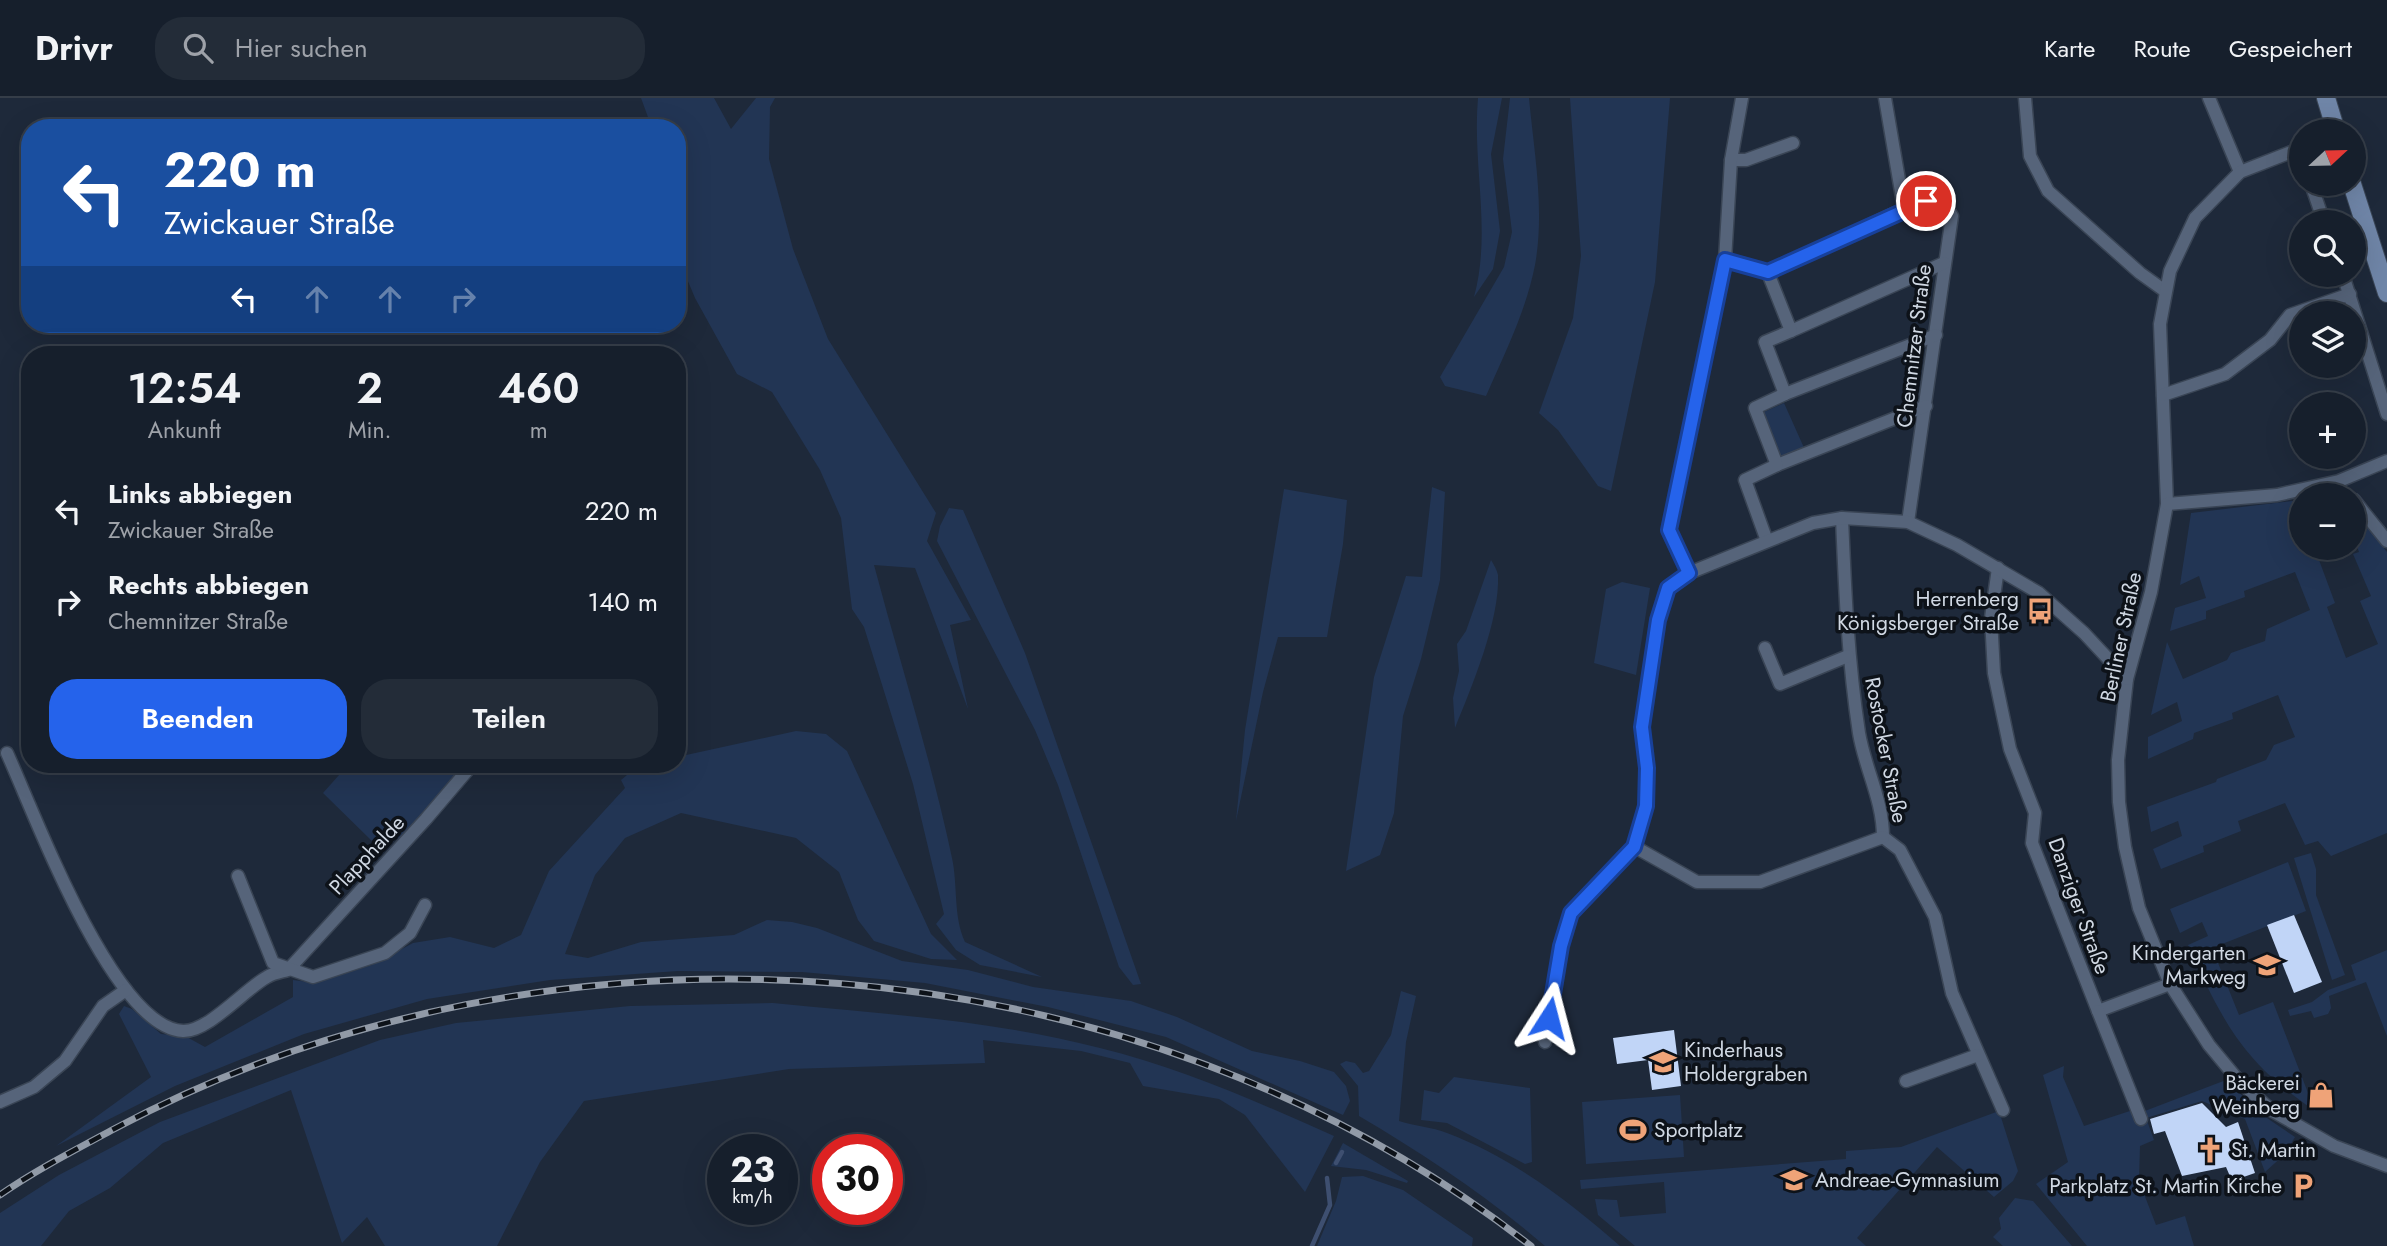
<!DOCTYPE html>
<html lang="de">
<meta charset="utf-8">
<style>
body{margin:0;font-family:Jost,sans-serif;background:#232c38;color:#f1f3f6;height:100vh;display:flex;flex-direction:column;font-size:26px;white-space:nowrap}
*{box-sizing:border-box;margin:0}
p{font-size:23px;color:#9ea2a9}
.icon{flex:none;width:38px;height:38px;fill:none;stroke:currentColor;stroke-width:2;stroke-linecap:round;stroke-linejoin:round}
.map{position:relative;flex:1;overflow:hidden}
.drawer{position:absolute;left:21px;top:248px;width:665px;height:427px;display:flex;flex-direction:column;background:#161f2c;border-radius:28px;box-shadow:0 7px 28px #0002,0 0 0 2px #353d48}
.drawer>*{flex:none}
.guide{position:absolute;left:21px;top:21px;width:665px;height:214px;border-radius:28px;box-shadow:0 7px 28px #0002,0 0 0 2px #353d48;background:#1a4fa0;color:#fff;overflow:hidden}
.needle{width:46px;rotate:68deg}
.controls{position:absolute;left:2289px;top:21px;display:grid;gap:14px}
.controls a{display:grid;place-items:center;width:77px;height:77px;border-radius:50%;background:#161f2c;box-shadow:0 7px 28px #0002,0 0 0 2px #353d48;font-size:35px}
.speed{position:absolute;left:707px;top:1036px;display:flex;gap:14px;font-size:35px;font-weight:700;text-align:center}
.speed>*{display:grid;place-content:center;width:91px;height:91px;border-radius:50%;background:#161f2c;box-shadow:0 7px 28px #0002,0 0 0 2px #353d48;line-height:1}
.speed small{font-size:18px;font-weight:400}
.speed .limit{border:10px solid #d22;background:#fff;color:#111}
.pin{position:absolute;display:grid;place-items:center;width:60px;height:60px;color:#fff;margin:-30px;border:4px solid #fff;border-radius:50%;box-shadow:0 2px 7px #0007}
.me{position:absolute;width:77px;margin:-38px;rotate:9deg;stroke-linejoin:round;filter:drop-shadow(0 0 5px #0008)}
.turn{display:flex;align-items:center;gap:24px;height:147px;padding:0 28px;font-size:32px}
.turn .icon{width:91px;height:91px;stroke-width:2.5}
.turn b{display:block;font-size:49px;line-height:60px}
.lanes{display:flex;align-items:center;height:66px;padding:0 28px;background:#0003;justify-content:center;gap:35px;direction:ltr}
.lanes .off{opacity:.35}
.eta{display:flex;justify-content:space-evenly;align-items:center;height:119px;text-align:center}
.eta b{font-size:42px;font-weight:600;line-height:49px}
.primary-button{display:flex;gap:14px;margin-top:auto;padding:14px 28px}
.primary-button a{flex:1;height:80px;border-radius:28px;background:#2563eb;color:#fff;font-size:28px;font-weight:600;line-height:80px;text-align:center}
.primary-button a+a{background:#232c38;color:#f1f3f6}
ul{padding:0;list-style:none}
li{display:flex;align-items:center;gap:21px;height:91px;padding:0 28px}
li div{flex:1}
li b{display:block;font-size:26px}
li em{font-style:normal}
header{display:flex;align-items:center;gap:42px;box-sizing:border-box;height:98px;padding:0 35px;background:#161f2c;border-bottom:2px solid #353d48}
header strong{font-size:33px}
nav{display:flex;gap:38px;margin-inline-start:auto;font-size:24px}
.search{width:490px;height:63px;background:#232c38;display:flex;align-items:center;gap:18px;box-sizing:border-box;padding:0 24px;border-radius:28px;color:#9ea2a9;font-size:26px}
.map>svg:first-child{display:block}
.green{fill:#223554}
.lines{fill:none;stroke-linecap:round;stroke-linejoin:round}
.stream{stroke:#3e4f70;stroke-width:4.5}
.building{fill:#c1d5f7}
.minor-casing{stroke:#3a4555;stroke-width:15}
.secondary-casing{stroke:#3a4555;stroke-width:20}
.minor{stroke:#56647a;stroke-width:12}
.secondary{stroke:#6f85a7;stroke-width:18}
.rail-casing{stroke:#919aa7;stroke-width:7}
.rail{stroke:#0d1219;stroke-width:4.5;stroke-dasharray:13;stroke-linecap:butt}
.route-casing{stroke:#184099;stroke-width:18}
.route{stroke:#2563eb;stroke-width:12}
.labels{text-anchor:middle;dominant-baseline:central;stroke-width:7;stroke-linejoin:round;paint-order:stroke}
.street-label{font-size:21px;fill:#d0d8e3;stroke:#0d1219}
.poi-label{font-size:21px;fill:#d0d8e3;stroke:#0d1219;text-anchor:end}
</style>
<header>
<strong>Drivr</strong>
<div class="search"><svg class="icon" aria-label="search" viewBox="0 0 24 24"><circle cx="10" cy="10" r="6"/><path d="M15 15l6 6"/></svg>Hier suchen</div>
<nav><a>Karte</a><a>Route</a><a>Gespeichert</a></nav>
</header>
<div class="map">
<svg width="2387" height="1148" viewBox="0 0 2387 1148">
<rect width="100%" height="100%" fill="#1e293a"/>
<g class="green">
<path d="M 641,0 L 714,0 L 731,31 L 756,0 L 775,0 L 770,9 L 769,61 L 793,151 L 828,241 L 936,415 L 927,443 L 971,522 L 950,527 L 968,611 L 915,470 L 874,467 C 900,565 931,661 952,760 C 958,788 953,818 965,844 L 1042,879 L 980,867 L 956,852 L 936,826 L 944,816 L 913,686 L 864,529 L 852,511 L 841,420 L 820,372 L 772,294 L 737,276 L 695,200 L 677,157 L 677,30 L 652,30 Z"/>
<path d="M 1478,0 L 1502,0 L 1491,56 L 1500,133 L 1493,171 L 1474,199 C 1492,133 1472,67 1478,0 Z"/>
<path d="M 1510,0 L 1529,0 C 1534,54 1545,112 1535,167 C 1526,213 1505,255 1486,298 L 1445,288 L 1440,279 L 1504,169 L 1512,134 L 1503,61 Z"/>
<polygon points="1570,0 1670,0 1655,184 1611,393 1598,388 1558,332 1539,315 1573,220 1581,158"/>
<polygon points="1784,305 1805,352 1784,360 1781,359 1764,318 1764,314"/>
<polygon points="1432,389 1445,394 1440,482 1421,561 1403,618 1394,715 1380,757 1346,773 1374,579 1406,478 1422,479"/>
<polygon points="1284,391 1347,402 1343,446 1327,539 1278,539 1263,594 1236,723 1245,632"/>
<polygon points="2301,402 2301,450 2322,450 2326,459 2319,462 2335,505 2327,509 2346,560 2378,546 2360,503 2371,498 2353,456 2359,454 2354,441 2354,411 2387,454 2387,735 2331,758 2318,743 2305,747 2285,705 2238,723 2241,733 2203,748 2204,754 2161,771 2153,751 2182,738 2178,723 2151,734 2147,709 2216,684 2217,681 2266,662 2274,647 2295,639 2278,597 2232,615 2233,621 2194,635 2193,641 2148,661 2148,639 2182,623 2177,604 2151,617 2167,544 2183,581 2227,562 2231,555 2265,543 2267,531 2310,512 2295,474 2244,493 2245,499 2206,513 2206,521 2170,533 2175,510 2206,500 2199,478 2180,487 2191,415"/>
<polygon points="949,410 963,412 1025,555 1141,886 1133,887 1119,869 1058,687 1035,632 937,443 940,428"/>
<path d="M 1491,462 C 1494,467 1497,472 1498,477 C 1500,522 1472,588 1455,630 L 1453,600 L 1459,573 L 1457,546 L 1466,533 Z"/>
<polygon points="1622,484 1650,490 1636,577 1594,565 1606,491"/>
<polygon points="796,633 826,636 847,653 931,836 957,862 931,861 874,843 858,822 839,774 796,740 681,715 625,740 595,777 565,856 588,860 641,844 734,837 767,822 792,824 817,830 902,863 968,872 1033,889 1131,903 1177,919 1252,953 1300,963 1334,974 1346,988 1350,1003 1343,1017 1166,939 1048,909 925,885 802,874 678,873 550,882 427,901 304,936 175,988 56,1048 151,979 119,916 124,908 132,911 161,936 185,938 205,949 293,899 293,882 316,885 372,867 413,845 450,839 494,850 521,837 549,773 625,690 621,682 638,668 677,667 677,659"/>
<polygon points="348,667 466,667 399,740 382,733 372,743 323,695"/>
<polygon points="2311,755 2316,771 2316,797 2345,877 2332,882 2294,760"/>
<path d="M 2288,764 L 2306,813 L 2212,850 L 2239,917 L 2273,904 L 2315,1013 C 2243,964 2223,925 2188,847 L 2208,838 L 2202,824 L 2180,835 L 2170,811 Z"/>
<polygon points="2387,852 2387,938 2366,884 2329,898 2331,910 2328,916 2314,920 2311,913 2290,918 2288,912 2312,904 2328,892 2356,882 2351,867"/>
<path d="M 1401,893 L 1416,898 L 1406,944 L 1399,1023 C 1415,1028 1432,1029 1447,1035 C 1511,1059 1569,1103 1620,1148 L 1545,1148 C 1487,1098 1425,1057 1359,1018 L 1358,988 L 1340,966 L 1346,963 L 1355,965 L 1363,975 L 1369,973 L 1391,937 Z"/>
<path d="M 773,905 C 882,916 993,922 1100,950 C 1181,970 1258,1004 1334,1038 L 1305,1094 L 1245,1017 L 1219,1001 L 1143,988 L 1130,965 L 1081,953 L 983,942 L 985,965 L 789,971 L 584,1003 L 540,1064 L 497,1148 L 385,1148 L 367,1119 L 342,1145 L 291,992 L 163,1045 L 110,1090 L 69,1113 L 41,1148 L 0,1148 L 0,1115 L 59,1077 L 160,1024 L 380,942 L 456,925 L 630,908 Z"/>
<polygon points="2064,968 2063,979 2084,1028 2133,1012 2137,1016 2226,982 2261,1016 2295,1039 2285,1056 2265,1074 2245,1021 2202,1003 2146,1020 2154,1042 2140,1048 2139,1083 2156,1127 2185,1118 2194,1148 2087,1148 2036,1086 2068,1064 2043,977"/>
<polygon points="1454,979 1530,990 1532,1064 1525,1066 1447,1025 1421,1022 1424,992 1439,995"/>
<polygon points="1680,997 1684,1059 1586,1066 1582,1004"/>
<polygon points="1999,1013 2018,1073 2013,1083 1994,1099 1937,1049 1857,1140 1866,1148 1635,1148 1598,1117 1595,1101 1617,1102 1620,1119 1666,1115 1664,1084 1581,1091 1580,1082 1846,1061 1846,1053 1901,1049"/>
<polygon points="1343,1045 1408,1083 1407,1085 1366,1072 1331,1068"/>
<polygon points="1363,1078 1403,1092 1473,1140 1472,1148 1317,1148 1336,1103 1342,1079"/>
<polygon points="2015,1100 2033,1103 2072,1148 2003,1148 1993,1139 2001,1131 1999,1120"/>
</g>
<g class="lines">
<g class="stream">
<polyline points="1336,1065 1342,1054"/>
<polyline points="1312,1148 1330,1107 1327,1080"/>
</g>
</g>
<g class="building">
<polygon points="2294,817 2322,884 2294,895 2267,827"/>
<polygon points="1674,932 1681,988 1652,992 1648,962 1617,966 1613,940"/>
<polygon points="2202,1005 2226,1029 2238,1024 2255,1075 2232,1083 2226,1069 2182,1078 2165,1033 2154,1036 2150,1021"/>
</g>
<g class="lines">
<g class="minor-casing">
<g id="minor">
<polyline points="1885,0 1904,111"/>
<polyline points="2025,0 2030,58 2048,93 2140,175 2165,193"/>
<polyline points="2209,0 2240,74"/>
<polyline points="2299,51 2240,74 2195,120 2170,173 2160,226 2167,406 2151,494 2127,581 2118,662 2119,704 2125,749 2139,810 2170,886 2209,947 2239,983 2271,1012 2334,1048 2387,1068"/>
<polyline points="1731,62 1746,62 1793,45"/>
<polyline points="2311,86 2324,124"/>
<polyline points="1725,162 1768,175 1904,111 1926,103 1945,106 1952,118 1908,424"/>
<polyline points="2343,177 2387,316"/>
<polyline points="1791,233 1944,165"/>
<polyline points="1785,296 1936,237"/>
<polyline points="2163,297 2225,276 2270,242 2290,217 2350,196"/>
<polyline points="1777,367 1926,308"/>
<polyline points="2354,402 2387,443"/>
<polyline points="2167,406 2277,397 2339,383 2387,363"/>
<path d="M 1842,420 C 1845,493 1848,563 1859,635 C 1865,671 1883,702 1883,739"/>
<polyline points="1767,443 1745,382 1777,367 1755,310 1785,296 1765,244 1791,233 1768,175"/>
<polyline points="1998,470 1991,520 1994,575 2010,651 2035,715 2032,745 2098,913 2170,886"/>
<polyline points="1689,475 1669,432 1725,162 1731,62 1742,0"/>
<polyline points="1765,550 1780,586 1848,558"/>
<path d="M 7,655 C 34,714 113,930 183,933 C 208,934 245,891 267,879 C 273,875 281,874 288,872 L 426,721 L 472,667"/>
<polyline points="1883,739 1900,752 1935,819 1952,895 2003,1012"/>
<polyline points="1635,749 1697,784 1760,784 1883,739"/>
<polyline points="238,778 273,865 313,879 385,855 410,835 425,807"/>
<polyline points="2098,913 2141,1021"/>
<polyline points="1545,944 1561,848 1571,815 1635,749 1646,708 1647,670 1642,629 1658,521 1668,490 1689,475 1813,425 1842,420 1908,424 1957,447 2039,495 2084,535 2127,581"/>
<polyline points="1906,983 1978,957"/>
<polyline points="0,1004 34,989 65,963 103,908 126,892"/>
</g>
</g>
<g class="secondary-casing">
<g id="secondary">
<polyline points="2326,0 2336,33"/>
<polyline points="2352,86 2387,195"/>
</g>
</g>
<use href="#minor" class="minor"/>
<use href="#secondary" class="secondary"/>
<g class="rail-casing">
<path id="rail" d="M 0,1097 C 36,1072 75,1052 114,1031 C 555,796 1135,839 1531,1148"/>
</g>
<use href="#rail" class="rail"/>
</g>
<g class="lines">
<g class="route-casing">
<polyline id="route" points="1549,920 1561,848 1571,815 1634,749 1646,708 1647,670 1642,629 1658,522 1668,490 1689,475 1669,432 1725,162 1768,174 1926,103"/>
</g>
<use href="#route" class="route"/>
</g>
<defs>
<g id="bus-bare" transform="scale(2.1)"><path d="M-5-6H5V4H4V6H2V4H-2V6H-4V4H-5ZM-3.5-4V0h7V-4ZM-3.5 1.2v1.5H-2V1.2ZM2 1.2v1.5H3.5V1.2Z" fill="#efa378" stroke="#0d1219" stroke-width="2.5" paint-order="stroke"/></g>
<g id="school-bare" transform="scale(2.1)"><path d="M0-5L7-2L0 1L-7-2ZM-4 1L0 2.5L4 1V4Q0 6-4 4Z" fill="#efa378" stroke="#0d1219" stroke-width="2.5" paint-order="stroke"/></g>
<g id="shop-bare" transform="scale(2.1)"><path d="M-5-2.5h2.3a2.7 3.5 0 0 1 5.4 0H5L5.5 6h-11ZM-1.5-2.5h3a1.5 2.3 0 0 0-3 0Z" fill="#efa378" stroke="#0d1219" stroke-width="2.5" paint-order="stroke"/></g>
<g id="stadium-bare" transform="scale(2.1)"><path d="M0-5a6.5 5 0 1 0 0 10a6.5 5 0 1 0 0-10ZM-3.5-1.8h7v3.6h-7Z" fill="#efa378" stroke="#0d1219" stroke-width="2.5" paint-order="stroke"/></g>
<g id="church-bare" transform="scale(2.1)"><path d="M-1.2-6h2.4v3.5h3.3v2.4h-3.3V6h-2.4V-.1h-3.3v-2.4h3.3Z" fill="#efa378" stroke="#0d1219" stroke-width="2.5" paint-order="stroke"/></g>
<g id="parking-bare" transform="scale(2.1)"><path d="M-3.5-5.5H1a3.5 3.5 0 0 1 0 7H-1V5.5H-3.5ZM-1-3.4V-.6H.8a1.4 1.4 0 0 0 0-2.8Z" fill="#efa378" stroke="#0d1219" stroke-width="2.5" paint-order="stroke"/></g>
</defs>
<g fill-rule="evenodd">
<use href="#bus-bare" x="2040" y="513"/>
<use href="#school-bare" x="2267" y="867"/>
<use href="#school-bare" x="1663" y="964"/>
<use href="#shop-bare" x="2321" y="997"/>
<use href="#stadium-bare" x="1633" y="1032"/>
<use href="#church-bare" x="2210" y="1052"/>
<use href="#school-bare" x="1794" y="1082"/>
<use href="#parking-bare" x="2303" y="1088"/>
</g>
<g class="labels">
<g class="street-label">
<text transform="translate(1914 248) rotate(-83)">Chemnitzer Straße</text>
<text transform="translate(2121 539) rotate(-78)">Berliner Straße</text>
<text transform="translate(1886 652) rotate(79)">Rostocker Straße</text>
<text transform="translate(367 757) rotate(-47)">Plapphalde</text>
<text transform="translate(2079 808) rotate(70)">Danziger Straße</text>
</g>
<g class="poi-label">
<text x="2019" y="501">Herrenberg<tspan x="2019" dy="24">Königsberger Straße</tspan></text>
<text x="2246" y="855">Kindergarten<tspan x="2246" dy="24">Markweg</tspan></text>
<text x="1684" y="952" text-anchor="start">Kinderhaus<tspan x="1684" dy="24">Holdergraben</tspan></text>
<text x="2300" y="985">Bäckerei<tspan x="2300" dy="24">Weinberg</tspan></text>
<text x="1654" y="1032" text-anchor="start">Sportplatz</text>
<text x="2231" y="1052" text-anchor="start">St. Martin</text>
<text x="1815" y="1082" text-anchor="start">Andreae-Gymnasium</text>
<text x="2282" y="1088">Parkplatz St. Martin Kirche</text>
</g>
</g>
</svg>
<div class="controls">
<a><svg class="needle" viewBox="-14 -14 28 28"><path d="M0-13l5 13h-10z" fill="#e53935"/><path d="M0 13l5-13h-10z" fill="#9ea2a9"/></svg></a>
<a><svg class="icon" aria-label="search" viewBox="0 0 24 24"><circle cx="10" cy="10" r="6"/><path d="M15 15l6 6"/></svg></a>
<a><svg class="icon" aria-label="layers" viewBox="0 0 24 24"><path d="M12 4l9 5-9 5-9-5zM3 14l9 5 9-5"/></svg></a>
<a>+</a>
<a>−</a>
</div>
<div class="speed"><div>23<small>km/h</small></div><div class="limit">30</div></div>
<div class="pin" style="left:1926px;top:103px;background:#d93025"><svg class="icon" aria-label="arrive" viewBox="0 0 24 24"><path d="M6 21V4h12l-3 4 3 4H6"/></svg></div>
<svg class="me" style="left:1549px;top:920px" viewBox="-20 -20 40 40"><path d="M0-17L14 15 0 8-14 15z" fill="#2563eb" stroke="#fff" stroke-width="4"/></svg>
<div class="guide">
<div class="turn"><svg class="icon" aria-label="left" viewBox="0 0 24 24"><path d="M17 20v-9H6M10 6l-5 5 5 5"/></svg><div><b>220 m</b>Zwickauer Straße</div></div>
<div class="lanes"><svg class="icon" aria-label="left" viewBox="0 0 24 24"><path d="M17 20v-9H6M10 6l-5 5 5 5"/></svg><svg class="icon off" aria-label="ahead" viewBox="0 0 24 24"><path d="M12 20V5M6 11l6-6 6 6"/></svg><svg class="icon off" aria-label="ahead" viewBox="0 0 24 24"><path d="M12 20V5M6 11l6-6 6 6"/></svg><svg class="icon off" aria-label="right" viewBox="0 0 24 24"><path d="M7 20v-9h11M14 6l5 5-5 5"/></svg></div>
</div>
<section class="drawer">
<div class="eta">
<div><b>12:54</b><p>Ankunft</p></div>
<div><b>2</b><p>Min.</p></div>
<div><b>460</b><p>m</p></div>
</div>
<ul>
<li><svg class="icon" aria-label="left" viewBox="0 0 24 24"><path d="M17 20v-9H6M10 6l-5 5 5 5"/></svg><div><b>Links abbiegen</b><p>Zwickauer Straße</p></div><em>220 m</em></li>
<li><svg class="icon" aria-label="right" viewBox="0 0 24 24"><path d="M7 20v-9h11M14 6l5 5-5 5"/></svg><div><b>Rechts abbiegen</b><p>Chemnitzer Straße</p></div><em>140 m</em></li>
</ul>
<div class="primary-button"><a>Beenden</a><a>Teilen</a></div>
</section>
</div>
